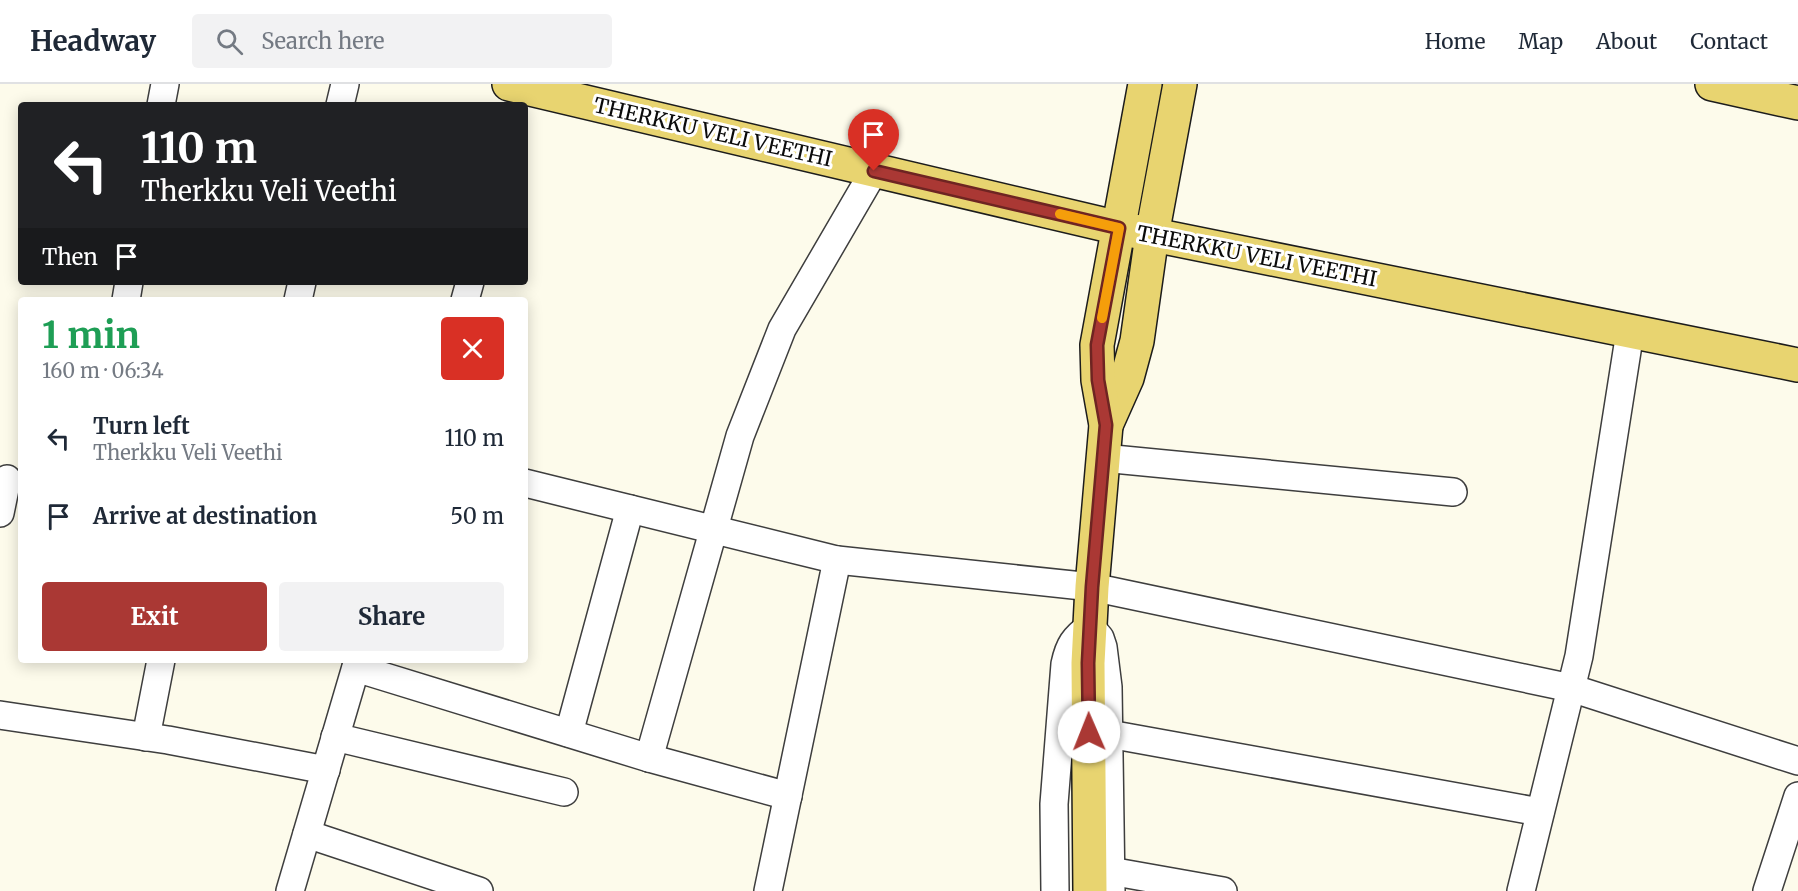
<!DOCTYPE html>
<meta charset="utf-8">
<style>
body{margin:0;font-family:Merriweather,serif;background:#f2f2f3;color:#1f2937;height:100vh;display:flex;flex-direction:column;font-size:22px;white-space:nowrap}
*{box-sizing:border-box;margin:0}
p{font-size:20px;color:#747a83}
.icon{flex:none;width:33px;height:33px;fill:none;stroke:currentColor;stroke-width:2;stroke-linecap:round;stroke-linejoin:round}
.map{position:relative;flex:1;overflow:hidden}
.details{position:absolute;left:18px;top:213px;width:510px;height:366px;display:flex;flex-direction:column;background:#fff;border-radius:6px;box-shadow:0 3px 15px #0003}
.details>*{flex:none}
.hud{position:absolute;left:18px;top:18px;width:510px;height:183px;border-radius:6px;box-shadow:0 3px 15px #0003;background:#202124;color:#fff;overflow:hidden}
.pin{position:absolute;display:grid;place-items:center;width:51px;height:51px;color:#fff;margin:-62px -26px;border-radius:50% 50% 50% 0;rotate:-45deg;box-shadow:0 0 6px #0007}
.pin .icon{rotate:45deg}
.me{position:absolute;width:66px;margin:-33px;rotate:359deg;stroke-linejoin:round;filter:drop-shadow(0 0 4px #0008)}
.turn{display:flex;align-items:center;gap:21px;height:126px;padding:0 24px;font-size:27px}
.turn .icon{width:78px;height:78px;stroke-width:2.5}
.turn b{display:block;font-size:42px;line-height:51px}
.then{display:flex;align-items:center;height:57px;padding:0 24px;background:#0003;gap:12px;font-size:22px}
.round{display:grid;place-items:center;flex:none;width:63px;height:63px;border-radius:6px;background:#f2f2f3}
.head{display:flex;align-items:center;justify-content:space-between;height:102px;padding:0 24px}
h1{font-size:36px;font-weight:700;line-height:45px;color:#1e9e55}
.action{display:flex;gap:12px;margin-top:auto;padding:12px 24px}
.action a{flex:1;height:69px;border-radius:6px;background:#aa3834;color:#fff;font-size:24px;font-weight:700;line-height:69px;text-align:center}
.action a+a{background:#f2f2f3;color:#1f2937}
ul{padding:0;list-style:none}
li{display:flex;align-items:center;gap:18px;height:78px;padding:0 24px}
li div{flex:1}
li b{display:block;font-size:22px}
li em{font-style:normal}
header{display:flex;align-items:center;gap:36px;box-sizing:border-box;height:84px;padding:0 30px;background:#fff;border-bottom:2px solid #e0e1e3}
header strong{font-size:28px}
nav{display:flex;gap:33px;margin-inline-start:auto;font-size:21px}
.search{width:420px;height:54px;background:#f2f2f3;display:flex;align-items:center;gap:15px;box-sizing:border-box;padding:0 21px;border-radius:6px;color:#747a83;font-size:22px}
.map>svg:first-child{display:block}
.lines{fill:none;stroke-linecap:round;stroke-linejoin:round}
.street-casing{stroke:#3e3e3e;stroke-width:30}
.primary-casing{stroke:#1c1c1c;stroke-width:36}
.street{stroke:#fff;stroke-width:27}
.primary{stroke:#e8d470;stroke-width:33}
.route-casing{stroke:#6e2422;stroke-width:15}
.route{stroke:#aa3834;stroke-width:10}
.slow{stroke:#f59e0b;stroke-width:10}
.labels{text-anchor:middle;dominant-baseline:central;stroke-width:6;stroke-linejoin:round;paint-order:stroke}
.street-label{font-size:21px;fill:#0b0b0b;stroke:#fff}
</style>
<header>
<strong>Headway</strong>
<div class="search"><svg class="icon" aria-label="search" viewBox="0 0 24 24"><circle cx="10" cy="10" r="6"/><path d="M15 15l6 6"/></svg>Search here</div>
<nav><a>Home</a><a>Map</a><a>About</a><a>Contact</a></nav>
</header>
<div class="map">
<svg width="1798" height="807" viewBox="0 0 1798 807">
<rect width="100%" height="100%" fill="#fdfbeb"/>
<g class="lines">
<g class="street-casing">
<g id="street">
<polyline points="161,21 165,0"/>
<polyline points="340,21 345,0"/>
<polyline points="126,216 129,198"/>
<polyline points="298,216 302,198"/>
<polyline points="465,216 470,198"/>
<polyline points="1103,374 1453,408"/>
<polyline points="525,399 837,476 768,807"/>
<polyline points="0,429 7,395"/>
<polyline points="837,476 1092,503 1571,604 1798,677"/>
<polyline points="356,584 649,674 788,712"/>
<polyline points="0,631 168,656 326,686"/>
<polyline points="569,649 630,425"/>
<polyline points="1109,650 1540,728"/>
<polyline points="146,653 161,576"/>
<polyline points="335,653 564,708"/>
<polyline points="649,674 740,352 782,245 874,87"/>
<polyline points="307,750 479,807"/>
<polyline points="1110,787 1223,807"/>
<polyline points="290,807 358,576"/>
<path d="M 1055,807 L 1054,720 L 1065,580 C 1069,561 1074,554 1090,542 L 1100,554 L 1103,563 L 1108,603 L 1111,807"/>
<polyline points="1521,807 1579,572 1630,248"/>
<polyline points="1767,807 1798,712"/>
</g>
</g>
<g class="primary-casing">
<g id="primary">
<polyline points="509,0 1119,144 1798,281"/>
<polyline points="1712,0 1798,19"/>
<polyline points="1106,341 1127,294 1137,257 1152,151 1180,0"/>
<polyline points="1090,807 1088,579 1092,503 1106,341 1098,296 1097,261 1145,0"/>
</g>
</g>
<use href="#street" class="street"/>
<use href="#primary" class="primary"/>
</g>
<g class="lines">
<g class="route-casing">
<polyline id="route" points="874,87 1119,144 1097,261 1098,296 1106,341 1092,503 1088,579 1089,648"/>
</g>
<use href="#route" class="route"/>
<polyline class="slow" points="1060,130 1119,144 1102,234"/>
</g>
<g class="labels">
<g class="street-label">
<text transform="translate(713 48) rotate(13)">THERKKU VELI VEETHI</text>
<text transform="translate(1257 172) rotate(11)">THERKKU VELI VEETHI</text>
</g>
</g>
</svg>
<div class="pin" style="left:874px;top:87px;background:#d93025"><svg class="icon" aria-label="arrive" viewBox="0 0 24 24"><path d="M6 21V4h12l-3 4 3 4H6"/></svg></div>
<svg class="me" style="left:1089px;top:648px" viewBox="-20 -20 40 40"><circle r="19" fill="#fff"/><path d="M0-13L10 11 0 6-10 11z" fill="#aa3834"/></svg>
<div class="hud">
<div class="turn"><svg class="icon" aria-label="left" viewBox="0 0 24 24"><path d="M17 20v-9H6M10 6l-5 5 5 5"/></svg><div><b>110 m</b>Therkku Veli Veethi</div></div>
<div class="then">Then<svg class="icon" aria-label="arrive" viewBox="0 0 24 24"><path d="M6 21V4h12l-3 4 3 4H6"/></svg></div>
</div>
<section class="details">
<div class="head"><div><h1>1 min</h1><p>160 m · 06:34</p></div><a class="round" style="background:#d93025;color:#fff"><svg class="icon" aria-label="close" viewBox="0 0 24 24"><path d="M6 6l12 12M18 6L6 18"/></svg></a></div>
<ul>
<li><svg class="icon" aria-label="left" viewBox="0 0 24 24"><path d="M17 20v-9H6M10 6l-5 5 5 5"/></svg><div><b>Turn left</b><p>Therkku Veli Veethi</p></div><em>110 m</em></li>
<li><svg class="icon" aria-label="arrive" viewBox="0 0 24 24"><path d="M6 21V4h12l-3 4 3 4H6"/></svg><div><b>Arrive at destination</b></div><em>50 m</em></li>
</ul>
<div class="action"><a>Exit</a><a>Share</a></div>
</section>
</div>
